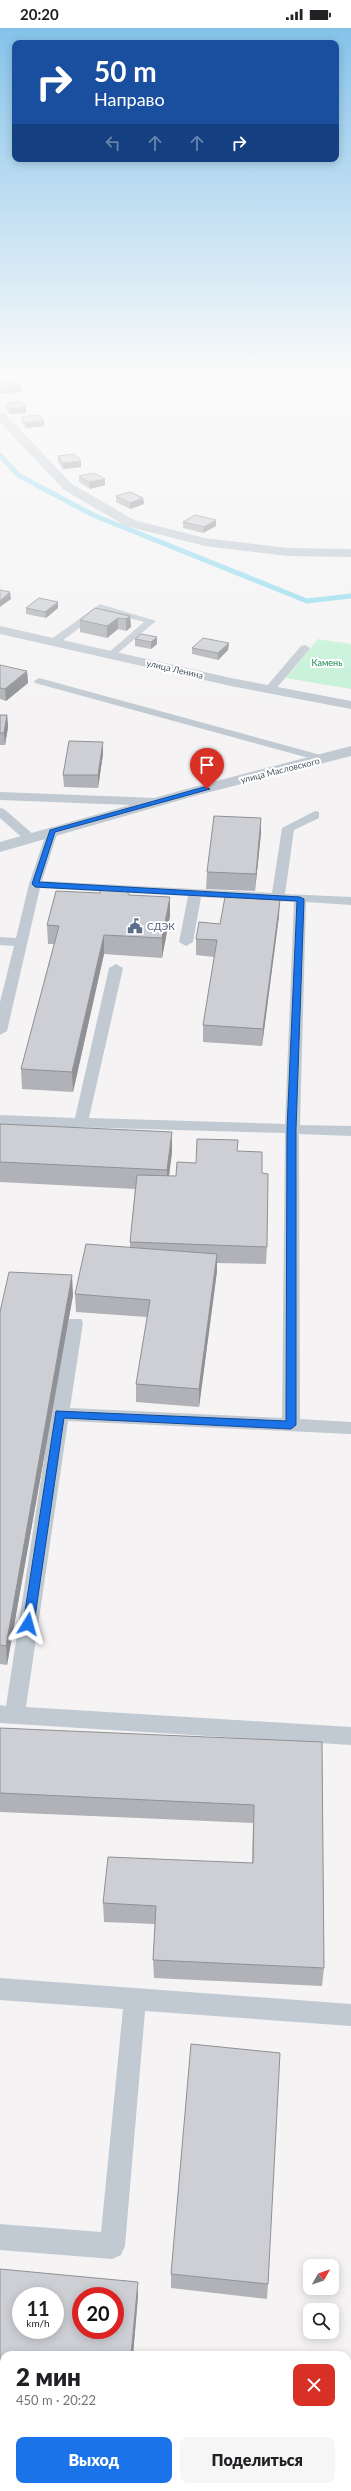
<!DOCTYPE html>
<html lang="ru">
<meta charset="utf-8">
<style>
body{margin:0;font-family:Lato,sans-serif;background:#f6f6f6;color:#202124;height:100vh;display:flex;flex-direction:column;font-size:15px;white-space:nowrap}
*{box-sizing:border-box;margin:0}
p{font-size:13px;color:#757577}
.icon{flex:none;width:22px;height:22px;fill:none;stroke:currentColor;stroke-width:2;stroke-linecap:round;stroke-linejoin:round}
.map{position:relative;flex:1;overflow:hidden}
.side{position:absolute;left:0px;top:2323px;width:351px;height:140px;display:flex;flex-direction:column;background:#fff;border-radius:12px 12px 0 0;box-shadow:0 2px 10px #0003}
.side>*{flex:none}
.hud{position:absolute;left:12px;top:12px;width:327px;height:122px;border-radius:8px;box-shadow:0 2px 10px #0003;background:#1a4fa0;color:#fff;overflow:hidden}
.needle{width:26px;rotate:50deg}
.buttons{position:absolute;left:303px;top:2231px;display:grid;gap:8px}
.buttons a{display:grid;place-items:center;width:36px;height:36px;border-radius:8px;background:#fff;box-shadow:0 2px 10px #0003;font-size:20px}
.speed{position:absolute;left:12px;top:2259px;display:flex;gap:8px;font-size:20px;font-weight:700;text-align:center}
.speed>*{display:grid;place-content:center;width:52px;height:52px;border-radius:50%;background:#fff;box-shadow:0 2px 10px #0003;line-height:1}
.speed small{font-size:10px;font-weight:400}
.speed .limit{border:6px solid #d22;background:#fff;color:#111}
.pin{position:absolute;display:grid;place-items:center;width:34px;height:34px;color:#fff;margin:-41px -17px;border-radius:50% 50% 50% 0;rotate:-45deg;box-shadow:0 0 4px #0007}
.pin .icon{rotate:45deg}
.me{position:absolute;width:44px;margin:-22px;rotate:8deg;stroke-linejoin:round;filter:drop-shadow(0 0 3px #0008)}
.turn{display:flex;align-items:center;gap:14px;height:84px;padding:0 16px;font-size:18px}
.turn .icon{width:52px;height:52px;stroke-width:2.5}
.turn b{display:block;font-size:28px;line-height:34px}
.lanes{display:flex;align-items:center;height:38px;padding:0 16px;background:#0003;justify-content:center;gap:20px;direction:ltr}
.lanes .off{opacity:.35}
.round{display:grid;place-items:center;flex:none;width:42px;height:42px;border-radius:8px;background:#f6f6f6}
.head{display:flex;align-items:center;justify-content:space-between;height:68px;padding:0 16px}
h1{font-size:24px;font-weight:800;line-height:30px}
.button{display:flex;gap:8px;margin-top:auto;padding:8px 16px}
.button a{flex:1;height:46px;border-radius:8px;background:#1a73e8;color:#fff;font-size:16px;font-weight:800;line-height:46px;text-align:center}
.button a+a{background:#f6f6f6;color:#202124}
.status{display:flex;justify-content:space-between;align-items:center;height:28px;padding:0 20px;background:#fff;direction:ltr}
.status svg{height:11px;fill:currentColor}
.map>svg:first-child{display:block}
.green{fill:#c3f1d5}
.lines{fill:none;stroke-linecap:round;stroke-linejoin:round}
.stream{stroke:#90daee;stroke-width:5}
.service{fill:#c1cad2;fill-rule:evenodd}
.minor{fill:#c1cad2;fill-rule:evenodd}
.tertiary{fill:#c1cad2;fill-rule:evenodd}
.wall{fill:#b0b2b7}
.shaded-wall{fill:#909195}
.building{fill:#cdcfd5;stroke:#909195;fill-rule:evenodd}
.route{fill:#1a73e8;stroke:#114b97}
.labels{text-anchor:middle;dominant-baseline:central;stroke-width:4;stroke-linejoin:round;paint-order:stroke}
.far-park-label{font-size:9px;fill:#17864f;stroke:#fff}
.far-street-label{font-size:9px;fill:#4a5661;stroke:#fff}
.service-label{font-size:10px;fill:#4e5e75;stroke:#fff;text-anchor:start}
</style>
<div class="status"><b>20:20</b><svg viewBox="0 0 49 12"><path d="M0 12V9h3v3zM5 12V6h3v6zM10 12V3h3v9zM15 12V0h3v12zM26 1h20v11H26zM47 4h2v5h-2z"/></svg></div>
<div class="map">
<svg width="351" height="2463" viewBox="0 0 351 2463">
<rect width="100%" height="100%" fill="#f5f3f3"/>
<polygon class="green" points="318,611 351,616 351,661 286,650"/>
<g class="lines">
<polyline class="stream" points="0,427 18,447 93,487 307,573 351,568"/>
<g class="service">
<polygon points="100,576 156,593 112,630 108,629 108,625 144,594 102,583 58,616 50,616 50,612"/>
<polygon points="305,617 310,620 309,622 274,663 266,663 266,659 301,618"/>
<polygon points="39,650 328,729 330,731 324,734 320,733 35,655 34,653"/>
<polygon points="0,764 156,770 162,774 156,778 0,772"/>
<polygon points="0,780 4,781 34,807 36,810 34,813 26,813 0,790"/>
<polygon points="315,783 319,784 319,790 294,802 285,866 351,869 351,877 306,874 300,1097 351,1098 351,1108 299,1106 300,1391 351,1394 351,1406 68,1393 26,1679 351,1699 351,1717 0,1695 0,1677 6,1678 51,1386 69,1291 81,1291 83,1295 70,1380 282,1390 285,1105 0,1097 0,1087 75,1090 109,940 116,936 123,940 89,1090 285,1096 294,874 201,869 193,914 186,918 179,914 188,868 40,860 7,1003 0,1007 0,974 14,918 0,917 0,909 16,910 29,856 48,800 56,800 58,803 42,853 272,865 282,800"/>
<polygon points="0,1950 351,1976 351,1998 145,1983 125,2218 121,2227 112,2231 0,2222 0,2196 101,2204 123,1981 0,1972"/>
</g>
<g class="minor">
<polygon points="0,384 4,385 72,456 134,492 205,510 288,520 351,521 351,529 288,528 205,518 126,498 64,462 0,394"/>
<polygon points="0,598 231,650 351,673 351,681 231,658 0,606"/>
<polygon points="351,718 351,728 198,767 0,824 0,814 186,761"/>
</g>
<g class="tertiary">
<polygon points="351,2409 351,2448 347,2450 347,2411"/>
<polygon points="280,2459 322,2459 320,2463 278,2463"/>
</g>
</g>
<g class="wall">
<polygon points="6,375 26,385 10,386 6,381"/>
<polygon points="21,389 44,398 26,400 22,395"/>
<polygon points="58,428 81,439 63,441 58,434"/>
<polygon points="79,448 105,457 90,461 79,454"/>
<polygon points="116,468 143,470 144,476 130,481 116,474"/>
<polygon points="183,494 216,498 203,505 183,500"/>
<polygon points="26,580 58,580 46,590 26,586"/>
<polygon points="130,588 131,599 126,603 118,601 107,610 80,604 80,592"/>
<polygon points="135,611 157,616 151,621 135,618"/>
<polygon points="229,615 228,622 218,632 192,626 192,620"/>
<polygon points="0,637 27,643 28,655 6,673 0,671"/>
<polygon points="0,687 7,687 8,699 5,717 0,717"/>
<polygon points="103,714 103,726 98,760 64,759 63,747"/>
<polygon points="261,805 255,863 206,861 207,844"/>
<polygon points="170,888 162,930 104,926 73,1064 22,1061 21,1041 54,916 48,916 47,897"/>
<polygon points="279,888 262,1018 203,1014 203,997 214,929 196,927 196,911 220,896"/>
<polygon points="0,1096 172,1124 169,1148 176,1148 196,1135 237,1123 262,1145 267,1219 266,1236 217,1235 217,1243 199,1379 136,1374 136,1356 147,1289 76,1284 75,1266 130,1219 130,1214 135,1161 0,1154"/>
<polygon points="73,1267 7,1637 0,1636 0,1284"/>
<polygon points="0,1700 322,1714 324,1940 322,1958 154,1950 153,1932 155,1896 104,1894 103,1875 252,1835 253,1795 0,1784"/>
<polygon points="0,2241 138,2268 133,2327 4,2327 4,2361 0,2361"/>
<polygon points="171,2246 268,2256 267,2271 171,2260"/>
</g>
<g class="shaded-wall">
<polygon points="21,358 21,364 0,366 0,360"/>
<polygon points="26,379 26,385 10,386 10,381"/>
<polygon points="44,393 44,398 26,400 26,395"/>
<polygon points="81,433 81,439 63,441 63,435"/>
<polygon points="105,451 105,457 90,461 89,454"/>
<polygon points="143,470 144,476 130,481 130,475"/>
<polygon points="216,492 216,498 203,505 204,499"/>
<polygon points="10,564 11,571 0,579 0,573"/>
<polygon points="58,574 58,580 46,590 45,584"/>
<polygon points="130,588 131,599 126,603 126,591"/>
<polygon points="118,590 118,601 107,610 107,598"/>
<polygon points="157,609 157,616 151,621 151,614"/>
<polygon points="229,615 228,622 218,632 218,625"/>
<polygon points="27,643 28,655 6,673 5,661"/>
<polygon points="7,687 8,699 5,717 4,705"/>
<polygon points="103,714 103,726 98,760 98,747"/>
<polygon points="261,790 261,805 255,863 256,846"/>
<polygon points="170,869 170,888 162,930 162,910"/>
<polygon points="280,872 279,888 262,1018 263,1001"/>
<polygon points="104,907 104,926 73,1064 72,1044"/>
<polygon points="172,1104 172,1124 167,1163 167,1142"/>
<polygon points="217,1226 217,1243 199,1379 199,1361"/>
<polygon points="72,1247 73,1267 7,1637 6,1618"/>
<polygon points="138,2254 138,2268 133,2327 131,2327"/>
</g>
<g class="building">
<polygon points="15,352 21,358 0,360 0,354"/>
<polygon points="21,374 26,379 10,381 6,375"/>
<polygon points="39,387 44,393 26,395 21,389"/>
<polygon points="75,426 81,433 63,435 58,428"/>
<polygon points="94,445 105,451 89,454 79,448"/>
<polygon points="130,464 143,470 130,475 116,468"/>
<polygon points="195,487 216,492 204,499 183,494"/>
<polygon points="0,562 10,564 0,573"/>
<polygon points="39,570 58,574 45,584 26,580"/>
<polygon points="95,580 130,588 126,591 118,590 107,598 80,592"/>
<polygon points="141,606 157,609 151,614 135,611"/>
<polygon points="203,610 229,615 218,625 192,620"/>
<polygon points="0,637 27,643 5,661 0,660"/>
<polygon points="0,687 7,687 4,705 0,705"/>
<polygon points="69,713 103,714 98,747 63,747"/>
<polygon points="214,788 261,790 256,846 207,844"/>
<polygon points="101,859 126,861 129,867 170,869 162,910 104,907 72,1044 21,1041 59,898 47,897 56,863 100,865"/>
<polygon points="225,869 280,872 263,1001 203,997 217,912 196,911 199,894 220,896"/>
<polygon points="0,1096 172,1104 167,1142 0,1134"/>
<polygon points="197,1111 238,1112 237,1123 262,1124 262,1145 268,1146 267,1219 130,1214 137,1147 176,1148 177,1134 196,1135"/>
<polygon points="86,1216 217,1226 199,1361 136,1356 150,1272 75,1266"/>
<polygon points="9,1244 72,1247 6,1618 0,1617 0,1284"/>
<polygon points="0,1700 322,1714 324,1940 153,1932 156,1878 103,1875 108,1829 253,1835 254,1777 0,1765"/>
<polygon points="191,2016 280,2025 268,2256 171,2246"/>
<path d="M 0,2241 L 138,2254 L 131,2327 L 4,2327 L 4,2348 L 0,2347 ZM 21,2268 L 55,2268 L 55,2302 L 21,2302 ZM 81,2268 L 115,2268 L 115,2302 L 81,2302 Z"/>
</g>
<linearGradient id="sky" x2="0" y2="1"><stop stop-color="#85c3ea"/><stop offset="0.5" stop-color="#fafafa"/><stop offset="1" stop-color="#fafafa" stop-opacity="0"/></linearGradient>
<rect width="351" height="687" fill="url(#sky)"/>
<polygon class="route" points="204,759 210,761 55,804 39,854 300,869 304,871 296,1101 296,1397 291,1401 64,1390 34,1596 28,1601 23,1596 56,1383 286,1393 287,1101 297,873 35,859 32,856 50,802"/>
<defs>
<g id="civic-bare" transform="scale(1.2)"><path d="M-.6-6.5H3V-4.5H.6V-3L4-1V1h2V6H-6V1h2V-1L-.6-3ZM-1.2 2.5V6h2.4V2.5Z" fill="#5c6f8a" stroke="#fff" stroke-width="2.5" paint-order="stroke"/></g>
</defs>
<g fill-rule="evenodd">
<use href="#civic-bare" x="135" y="898"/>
</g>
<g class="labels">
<g class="far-park-label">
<text x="327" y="634">Камень</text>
</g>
<g class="far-street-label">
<text transform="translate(175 641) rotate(13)">улица Ленина</text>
<text transform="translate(280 742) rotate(-14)">улица Масловского</text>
</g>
<g class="service-label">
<text x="147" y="898">СДЭК</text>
</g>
</g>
</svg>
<div class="buttons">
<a><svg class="needle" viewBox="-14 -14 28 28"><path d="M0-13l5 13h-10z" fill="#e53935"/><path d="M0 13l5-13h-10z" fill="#757577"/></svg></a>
<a><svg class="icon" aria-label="search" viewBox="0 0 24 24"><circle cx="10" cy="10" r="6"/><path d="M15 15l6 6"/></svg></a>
</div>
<div class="speed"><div>11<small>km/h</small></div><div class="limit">20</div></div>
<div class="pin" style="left:207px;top:761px;background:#d93025"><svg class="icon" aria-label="arrive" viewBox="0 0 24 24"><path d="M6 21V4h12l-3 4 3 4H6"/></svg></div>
<svg class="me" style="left:28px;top:1596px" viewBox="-20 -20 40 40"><path d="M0-17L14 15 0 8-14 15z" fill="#1a73e8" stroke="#fff" stroke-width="4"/></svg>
<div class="hud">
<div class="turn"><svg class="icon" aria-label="right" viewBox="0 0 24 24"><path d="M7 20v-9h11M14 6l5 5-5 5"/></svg><div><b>50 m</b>Направо</div></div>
<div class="lanes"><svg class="icon off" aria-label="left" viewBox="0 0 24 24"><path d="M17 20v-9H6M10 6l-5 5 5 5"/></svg><svg class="icon off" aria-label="ahead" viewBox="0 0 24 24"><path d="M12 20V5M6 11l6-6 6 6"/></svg><svg class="icon off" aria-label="ahead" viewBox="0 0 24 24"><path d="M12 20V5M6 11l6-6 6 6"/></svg><svg class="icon" aria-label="right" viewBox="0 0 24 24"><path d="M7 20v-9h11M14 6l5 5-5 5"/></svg></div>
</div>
<section class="side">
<div class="head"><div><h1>2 мин</h1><p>450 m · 20:22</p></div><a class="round" style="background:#d93025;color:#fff"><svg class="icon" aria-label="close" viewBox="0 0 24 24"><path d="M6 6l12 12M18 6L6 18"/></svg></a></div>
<div class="button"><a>Выход</a><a>Поделиться</a></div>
</section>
</div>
